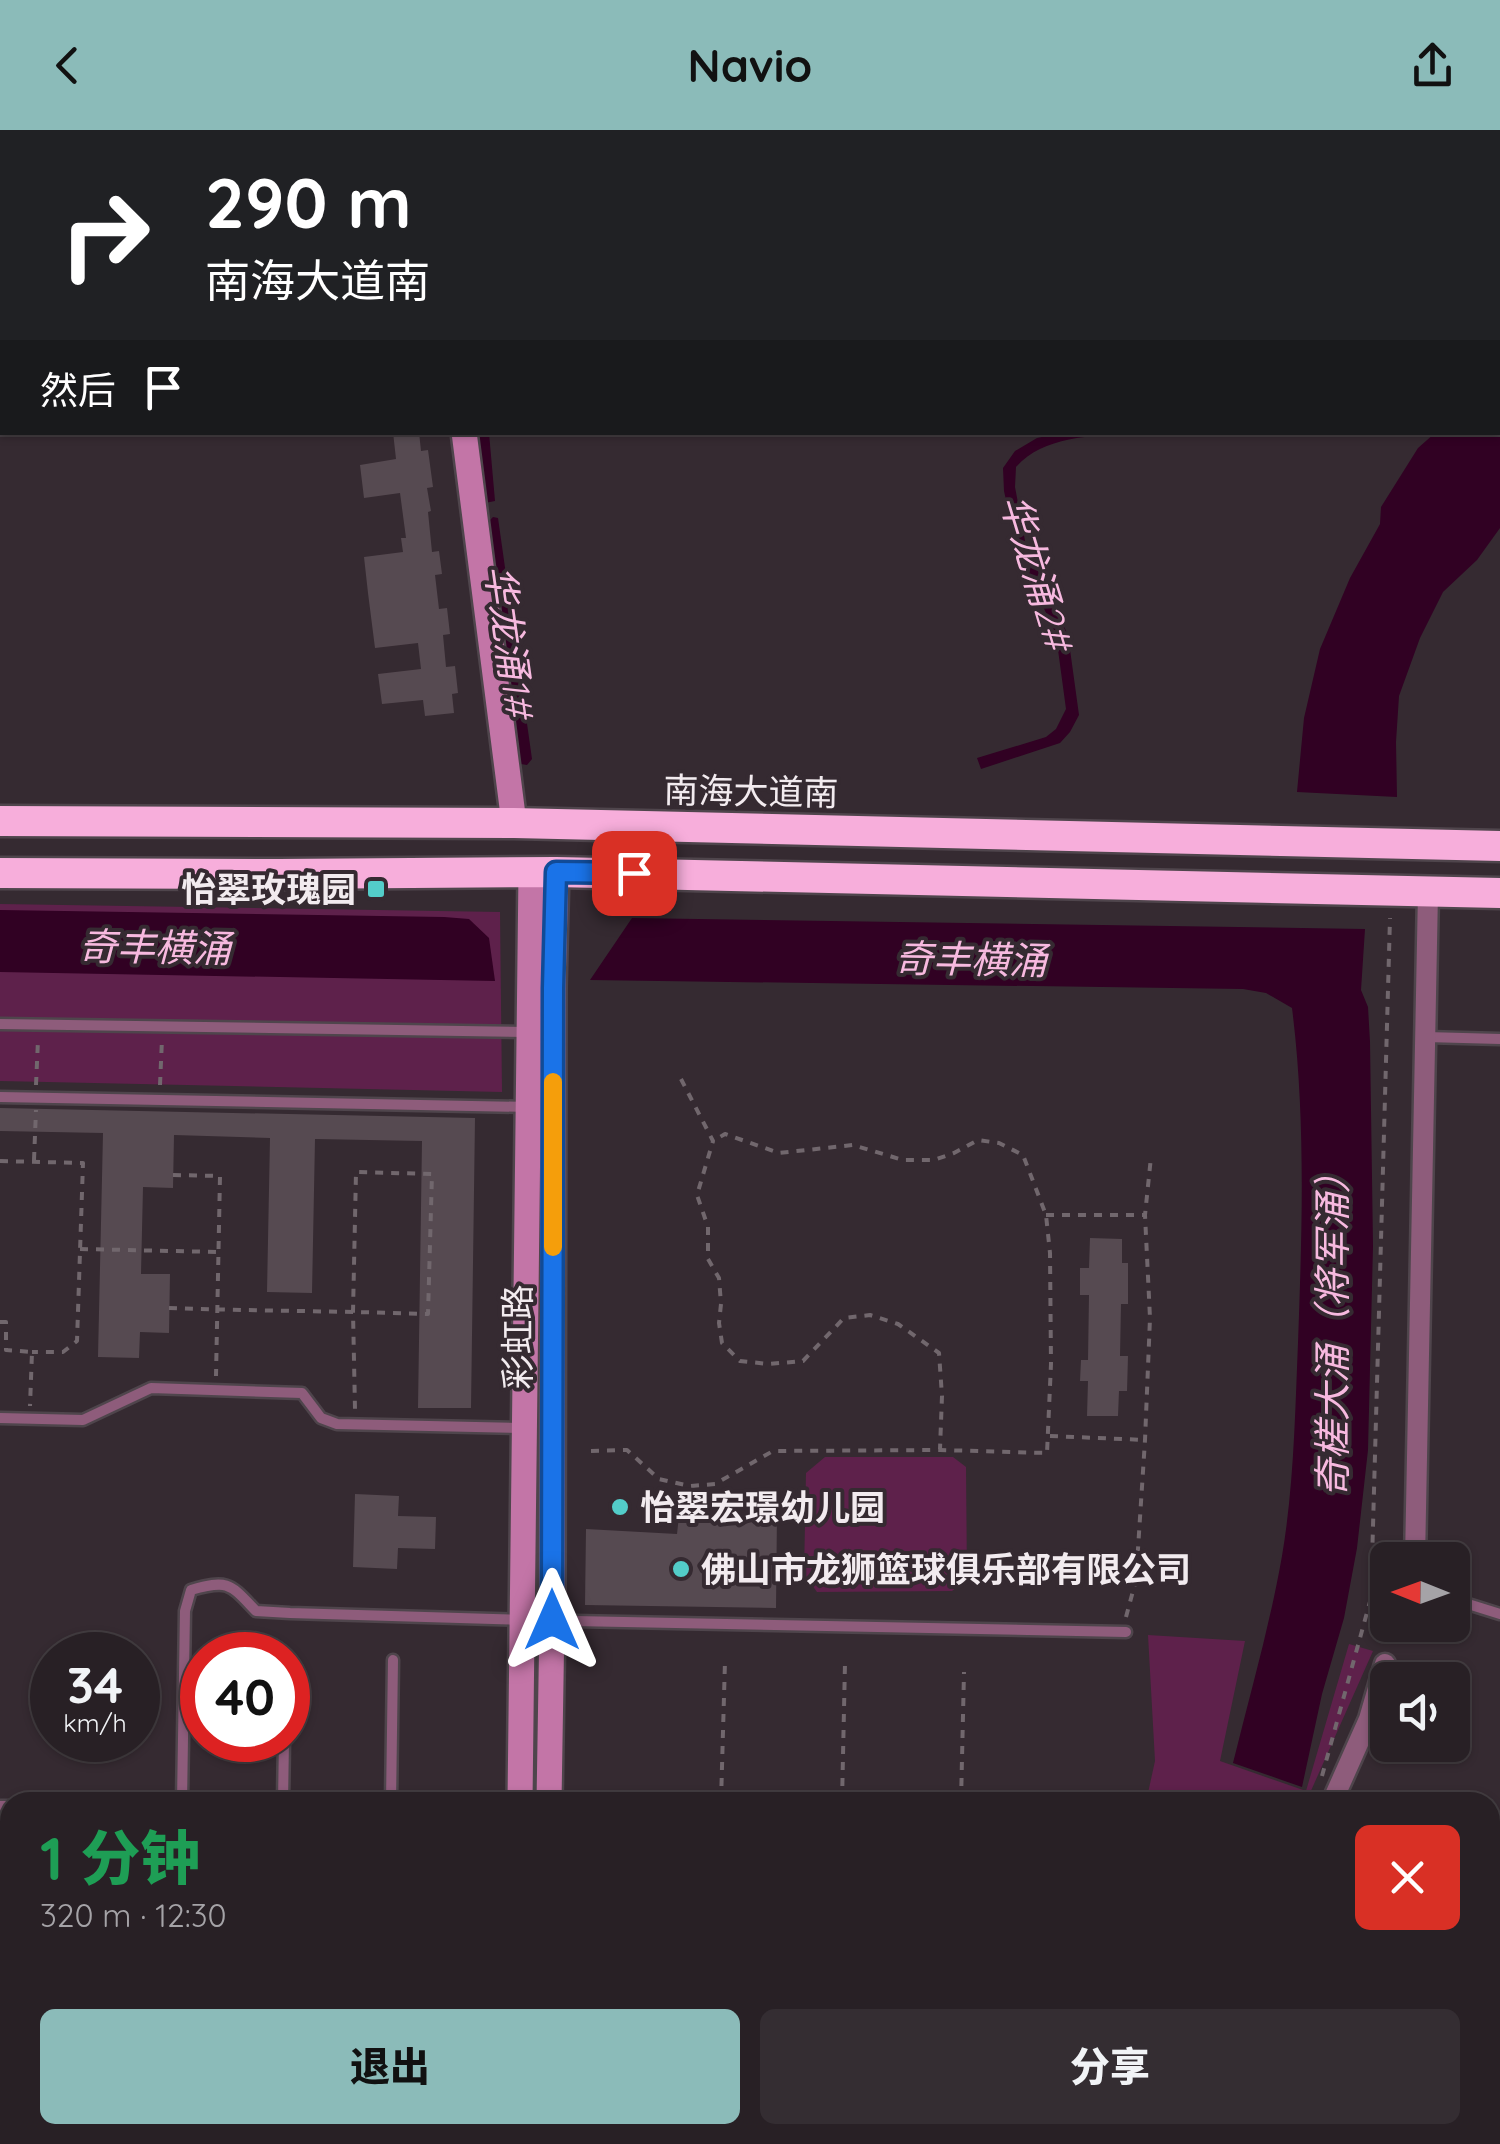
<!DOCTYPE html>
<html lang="zh">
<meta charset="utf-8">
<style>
body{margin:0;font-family:Quicksand,"Noto Sans SC",sans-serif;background:#342d32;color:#f1f3f6;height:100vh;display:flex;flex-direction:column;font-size:38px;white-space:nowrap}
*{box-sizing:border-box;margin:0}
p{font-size:32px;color:#a5a3a7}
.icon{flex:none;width:55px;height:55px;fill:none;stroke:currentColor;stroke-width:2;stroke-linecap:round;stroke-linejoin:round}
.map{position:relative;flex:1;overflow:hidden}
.drawer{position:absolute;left:0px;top:1662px;width:1500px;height:352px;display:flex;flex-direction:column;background:#282025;border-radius:30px 30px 0 0;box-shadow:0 2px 8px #0004,0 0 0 2px #443e42}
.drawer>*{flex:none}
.guide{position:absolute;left:0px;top:0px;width:1500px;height:305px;box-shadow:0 2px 8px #0004,0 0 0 2px #443e42;background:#202124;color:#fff;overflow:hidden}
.needle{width:65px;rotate:271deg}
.fabs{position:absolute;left:1370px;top:1412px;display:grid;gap:20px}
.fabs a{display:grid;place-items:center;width:100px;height:100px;border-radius:15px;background:#282025;box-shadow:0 2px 8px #0004,0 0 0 2px #443e42;font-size:50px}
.speed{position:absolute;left:30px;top:1502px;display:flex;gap:20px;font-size:50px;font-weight:700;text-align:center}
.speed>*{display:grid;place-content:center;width:130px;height:130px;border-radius:50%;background:#282025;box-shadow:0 2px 8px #0004,0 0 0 2px #443e42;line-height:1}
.speed small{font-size:25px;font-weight:400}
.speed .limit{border:15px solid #d22;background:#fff;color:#111}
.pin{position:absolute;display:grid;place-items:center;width:85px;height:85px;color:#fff;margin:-42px;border-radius:20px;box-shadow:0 5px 15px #0006}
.me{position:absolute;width:110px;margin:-55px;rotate:0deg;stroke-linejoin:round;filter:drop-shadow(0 0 8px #0008)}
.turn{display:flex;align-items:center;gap:35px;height:210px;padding:0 40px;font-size:45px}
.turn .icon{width:130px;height:130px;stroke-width:2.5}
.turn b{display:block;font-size:70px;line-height:85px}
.then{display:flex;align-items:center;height:95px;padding:0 40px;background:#0003;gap:20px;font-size:38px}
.round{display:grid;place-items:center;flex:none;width:105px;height:105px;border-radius:15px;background:#342d32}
.summary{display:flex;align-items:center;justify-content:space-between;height:170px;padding:0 40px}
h1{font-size:60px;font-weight:800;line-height:75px;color:#1e9e55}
.button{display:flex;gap:20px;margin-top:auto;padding:20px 40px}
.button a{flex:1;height:115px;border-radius:15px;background:#8bbbb9;color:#111;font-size:40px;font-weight:800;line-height:115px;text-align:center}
.button a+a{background:#342d32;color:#f1f3f6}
header{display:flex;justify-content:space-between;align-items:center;height:130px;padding:0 40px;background:#8bbbb9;color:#111;font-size:45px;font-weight:800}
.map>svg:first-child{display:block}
.green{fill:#5e214b}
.water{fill:#310123}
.building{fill:#564a51}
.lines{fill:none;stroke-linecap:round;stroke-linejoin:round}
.lane-casing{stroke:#4f454c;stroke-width:15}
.street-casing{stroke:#4f454c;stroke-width:25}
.secondary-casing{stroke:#4f454c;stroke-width:30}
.highway-casing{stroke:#4f454c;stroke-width:35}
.path{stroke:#71676d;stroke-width:4;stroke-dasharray:8 8;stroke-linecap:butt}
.lane{stroke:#8e5c7b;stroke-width:10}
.street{stroke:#8e5c7b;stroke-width:20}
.secondary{stroke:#c375a7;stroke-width:25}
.highway{stroke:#f7aedb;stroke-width:30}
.route-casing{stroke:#114b97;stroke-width:25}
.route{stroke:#1a73e8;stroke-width:18}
.slow{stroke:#f59e0b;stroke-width:18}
.poi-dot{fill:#53cdc9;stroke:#352a31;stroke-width:4}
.labels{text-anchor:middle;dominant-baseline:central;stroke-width:8;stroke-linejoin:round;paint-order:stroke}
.street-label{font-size:35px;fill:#f2ebef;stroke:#352a31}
.poi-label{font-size:35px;font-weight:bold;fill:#f2ebef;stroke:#352a31;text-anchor:start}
.water-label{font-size:38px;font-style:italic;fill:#f7b9df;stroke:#352a31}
</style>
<header><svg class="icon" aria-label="back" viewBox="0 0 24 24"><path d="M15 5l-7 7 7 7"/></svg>Navio<svg class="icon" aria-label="share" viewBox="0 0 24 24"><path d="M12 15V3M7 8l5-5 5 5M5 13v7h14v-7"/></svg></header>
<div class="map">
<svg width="1500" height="2014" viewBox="0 0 1500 2014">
<rect width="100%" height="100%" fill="#352a31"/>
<g class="green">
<polygon points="0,774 500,782 502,962 0,951"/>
<polygon points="825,1327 953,1327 966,1337 967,1449 952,1461 817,1462 804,1444 806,1343"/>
<polygon points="1148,1505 1245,1511 1220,1631 1306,1661 1349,1514 1373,1521 1306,1672 1146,1672 1155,1631"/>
</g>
<g class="water">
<polygon points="1500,243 1500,398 1477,430 1443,462 1420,508 1399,566 1396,612 1397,667 1297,662 1304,588 1320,519 1350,448 1380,394 1381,377 1418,318 1435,303 1498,302 1498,246"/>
<path d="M 1066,302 L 1131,303 C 1092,306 1043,306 1016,337 L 1015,357 L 1026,416 L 1068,505 L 1079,585 L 1070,602 L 1060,613 L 981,639 L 977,628 L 1046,607 L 1056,599 L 1066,579 L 1056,505 L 1017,419 L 1004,361 L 1003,338 L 1015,321 L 1037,308 Z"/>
<polygon points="476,303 489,303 495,371 485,373"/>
<polygon points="493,387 498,388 532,629 527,635 521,634 487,393"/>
<polygon points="0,780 444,787 469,789 489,808 495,851 0,842"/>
<path d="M 632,788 L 1365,799 L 1361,860 L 1368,877 L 1370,912 L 1373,1116 L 1368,1320 L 1357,1418 L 1344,1488 L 1322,1564 L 1302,1657 L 1233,1633 C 1250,1564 1270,1495 1282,1426 C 1294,1355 1295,1284 1298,1213 C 1302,1102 1306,989 1292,878 L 1266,863 L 1243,859 L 590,850 Z"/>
</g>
<g class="building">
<polygon points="393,302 419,302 421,321 428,320 433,357 427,358 431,381 428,382 432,422 439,421 442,444 435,445 439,479 447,478 450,504 443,505 446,537 455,536 458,563 452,564 454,583 425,586 423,570 382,574 378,544 421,539 418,513 375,518 368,463 364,427 403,422 401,408 406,408 400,363 364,368 360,335 396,329"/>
<polygon points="0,978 475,988 471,1278 418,1278 422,1011 315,1009 312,1163 267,1162 270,1008 174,1005 173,1058 143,1057 141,1144 170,1144 169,1203 140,1202 139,1228 98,1227 103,1003 0,1001"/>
<polygon points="1090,1108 1122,1109 1122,1133 1128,1133 1128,1174 1121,1174 1120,1226 1128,1226 1127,1261 1119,1261 1118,1286 1087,1286 1088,1251 1080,1251 1081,1230 1088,1230 1089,1165 1080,1165 1080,1138 1089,1138"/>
<polygon points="355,1364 399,1366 398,1386 436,1387 435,1419 398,1418 397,1439 353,1437"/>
<polygon points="777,1382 776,1478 585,1475 586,1399 677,1404 679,1386"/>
</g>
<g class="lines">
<g class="lane-casing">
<g id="lane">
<polyline points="0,894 529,902"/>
<polyline points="1426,907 1500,909"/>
<polyline points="0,967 529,977"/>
<polyline points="0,1288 83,1290 151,1258 302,1263 321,1288 337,1294 524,1298"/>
<polyline points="1452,1469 1500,1484"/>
<path d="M 182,1672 L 185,1481 L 191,1460 C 229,1449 230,1454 256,1481 L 290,1483 L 523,1490 L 1126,1502"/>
<polyline points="283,1672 284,1610"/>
<polyline points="391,1672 393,1530"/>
<polyline points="0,1676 10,1676"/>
<polyline points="0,1809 10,1810"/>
</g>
</g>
<g class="street-casing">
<g id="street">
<polyline points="1415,1430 1428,762"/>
<polyline points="1332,1672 1369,1589 1385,1534"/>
</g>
</g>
<g class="secondary-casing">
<g id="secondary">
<polyline points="434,0 434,2"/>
<polyline points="464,302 514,693"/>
<polyline points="520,1672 531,742"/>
<polyline points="549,1672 552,1490 553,857 556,742"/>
<polyline points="0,1939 10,1939"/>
<polyline points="0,1966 10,1966"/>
<polyline points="1490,1971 1500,1972"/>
<polyline points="1475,2005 1500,2007"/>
<polyline points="60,2014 60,2005"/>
<polyline points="516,2014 516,2005"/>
<polyline points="543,2014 543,2005"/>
</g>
</g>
<g class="highway-casing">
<g id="highway">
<polyline points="0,691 514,693 1500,716"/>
<polyline points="0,743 279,744 556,742 1500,763"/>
</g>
</g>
<g class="path">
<polyline points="681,949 713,1011 697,1065 708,1097 708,1129 719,1148 721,1174 719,1193 722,1213 740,1231 769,1234 803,1231 844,1188 870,1185 898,1194 939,1223 942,1266 940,1319"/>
<polyline points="36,955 38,910"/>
<polyline points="160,955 162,909"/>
<polyline points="34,1030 36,980"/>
<polyline points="0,1031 83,1033 77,1211 63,1222 32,1222"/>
<polyline points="173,1045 220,1046 216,1246"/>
<polyline points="1046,1085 1145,1085"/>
<polyline points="80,1119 218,1122"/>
<path d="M 169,1178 C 255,1181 342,1181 428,1184 L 432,1044 L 356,1042 L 353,1182 L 355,1279"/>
<polyline points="0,1192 6,1192 6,1220 32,1222 30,1276"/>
<polyline points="1050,1306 1145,1310"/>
<polyline points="591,1321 627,1320 659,1349 690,1356 715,1354 773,1321 940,1320 1047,1323 1051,1234 1050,1123 1046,1085 1023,1025 999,1013 978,1010 954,1023 934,1030 903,1030 853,1015 779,1023 725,1004 713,1011"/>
<polyline points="1126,1487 1136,1450 1145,1310 1150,1188 1145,1085 1151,1027"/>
<polyline points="1322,1646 1371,1468 1390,788"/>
<polyline points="721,1672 725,1531"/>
<polyline points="842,1672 845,1533"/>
<polyline points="961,1672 964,1542"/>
<polyline points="1307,1672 1316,1659"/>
</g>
<use href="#lane" class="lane"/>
<use href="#street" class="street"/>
<use href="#secondary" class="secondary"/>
<use href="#highway" class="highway"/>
</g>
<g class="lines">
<g class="route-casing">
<polyline id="route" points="552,1490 553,858 556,742 634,743"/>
</g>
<use href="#route" class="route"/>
<polyline class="slow" points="553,1117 553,952"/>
</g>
<g class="poi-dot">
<rect x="366" y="749" width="20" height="20" rx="5"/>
<circle cx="620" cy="1377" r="10"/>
<circle cx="681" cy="1439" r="10"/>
</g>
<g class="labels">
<g class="street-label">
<text transform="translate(751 661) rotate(1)">南海大道南</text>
<text transform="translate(517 1207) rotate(-90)">彩虹路</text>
</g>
<g class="poi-label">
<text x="356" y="759" text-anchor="end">怡翠玫瑰园</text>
<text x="640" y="1377">怡翠宏璟幼儿园</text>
<text x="701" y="1439">佛山市龙狮篮球俱乐部有限公司</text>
</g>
<g class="water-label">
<text transform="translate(1037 442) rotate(73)">华龙涌2#</text>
<text transform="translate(510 511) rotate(82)">华龙涌1#</text>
<text transform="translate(155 817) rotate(1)">奇丰横涌</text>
<text transform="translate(971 829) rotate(1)">奇丰横涌</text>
<text transform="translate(1332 1196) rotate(-90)">奇槎大涌（将军涌）</text>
</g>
</g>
</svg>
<div class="fabs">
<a><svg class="needle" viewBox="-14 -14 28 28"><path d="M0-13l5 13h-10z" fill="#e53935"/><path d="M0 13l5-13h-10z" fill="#a5a3a7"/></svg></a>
<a><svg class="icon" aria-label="sound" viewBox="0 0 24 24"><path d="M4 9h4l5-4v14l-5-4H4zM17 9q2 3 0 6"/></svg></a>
</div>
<div class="speed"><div>34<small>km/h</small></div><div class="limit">40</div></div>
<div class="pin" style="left:634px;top:743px;background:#d93025"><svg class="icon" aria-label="arrive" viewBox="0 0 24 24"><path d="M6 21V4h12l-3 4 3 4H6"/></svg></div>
<svg class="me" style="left:552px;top:1490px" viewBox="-20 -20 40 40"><path d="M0-17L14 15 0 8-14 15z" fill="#1a73e8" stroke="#fff" stroke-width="4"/></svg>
<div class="guide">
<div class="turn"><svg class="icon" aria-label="right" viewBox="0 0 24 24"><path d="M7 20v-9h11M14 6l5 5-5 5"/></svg><div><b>290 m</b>南海大道南</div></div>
<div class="then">然后<svg class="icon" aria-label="arrive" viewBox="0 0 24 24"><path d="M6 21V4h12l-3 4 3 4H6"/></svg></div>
</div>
<section class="drawer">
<div class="summary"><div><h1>1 分钟</h1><p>320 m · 12:30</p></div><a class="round" style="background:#d93025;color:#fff"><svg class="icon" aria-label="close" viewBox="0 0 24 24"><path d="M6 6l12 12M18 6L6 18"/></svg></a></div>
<div class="button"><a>退出</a><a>分享</a></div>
</section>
</div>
